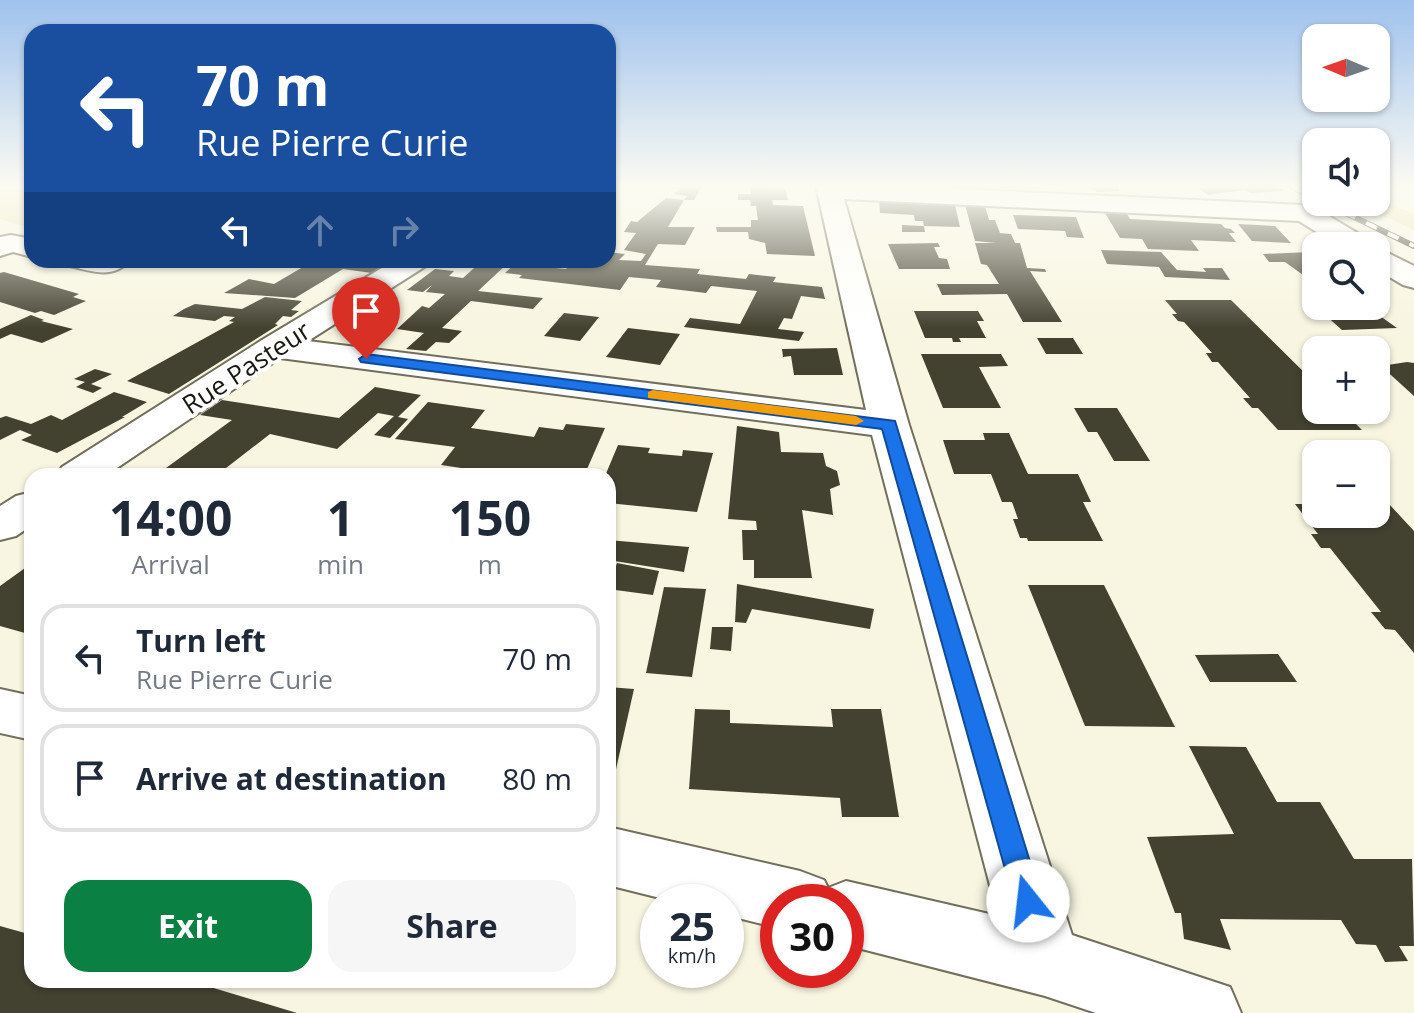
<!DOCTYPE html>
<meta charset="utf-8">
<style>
body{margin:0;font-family:"Open Sans",sans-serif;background:#f6f6f7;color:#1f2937;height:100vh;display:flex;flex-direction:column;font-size:30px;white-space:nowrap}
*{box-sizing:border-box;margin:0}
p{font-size:26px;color:#747a83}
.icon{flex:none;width:44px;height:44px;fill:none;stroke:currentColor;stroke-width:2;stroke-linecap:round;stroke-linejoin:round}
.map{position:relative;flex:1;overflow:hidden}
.drawer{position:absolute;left:24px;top:468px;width:592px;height:520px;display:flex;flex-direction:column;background:#fff;border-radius:24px;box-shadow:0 2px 6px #0004}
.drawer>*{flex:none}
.banner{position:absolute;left:24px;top:24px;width:592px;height:244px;border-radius:24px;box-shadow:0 2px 6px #0004;background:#1a4fa0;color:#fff;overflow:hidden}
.needle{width:52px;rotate:272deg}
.tools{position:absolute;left:1302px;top:24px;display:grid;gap:16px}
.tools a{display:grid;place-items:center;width:88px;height:88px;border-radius:16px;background:#fff;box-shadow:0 2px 6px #0004;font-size:40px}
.speed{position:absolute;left:640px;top:884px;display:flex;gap:16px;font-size:40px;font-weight:700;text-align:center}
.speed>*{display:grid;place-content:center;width:104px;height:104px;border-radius:50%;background:#fff;box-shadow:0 2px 6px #0004;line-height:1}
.speed small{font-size:20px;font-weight:400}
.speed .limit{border:12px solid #d22;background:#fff;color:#111}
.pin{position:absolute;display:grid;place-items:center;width:68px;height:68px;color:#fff;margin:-82px -34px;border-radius:50% 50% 50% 0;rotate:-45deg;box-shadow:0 0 8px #0007}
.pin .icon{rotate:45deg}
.me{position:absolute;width:88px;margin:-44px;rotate:344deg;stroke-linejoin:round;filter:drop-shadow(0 0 6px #0008)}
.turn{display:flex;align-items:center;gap:28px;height:168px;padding:0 40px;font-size:36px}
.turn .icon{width:104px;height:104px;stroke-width:2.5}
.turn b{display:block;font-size:56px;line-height:68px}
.lanes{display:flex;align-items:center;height:76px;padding:0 40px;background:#0003;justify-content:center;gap:40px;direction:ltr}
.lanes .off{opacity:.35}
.eta{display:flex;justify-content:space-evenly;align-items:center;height:136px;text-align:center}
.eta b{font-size:48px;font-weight:700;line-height:56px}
.button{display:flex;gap:16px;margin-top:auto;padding:16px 40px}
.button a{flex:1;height:92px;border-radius:24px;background:#0b8043;color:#fff;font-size:32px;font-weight:700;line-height:92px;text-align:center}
.button a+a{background:#f6f6f7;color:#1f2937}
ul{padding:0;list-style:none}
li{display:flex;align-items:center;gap:24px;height:108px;margin:0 16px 12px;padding:0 24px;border:4px solid #e0e1e3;border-radius:24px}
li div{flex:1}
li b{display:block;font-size:30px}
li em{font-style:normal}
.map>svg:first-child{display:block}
.green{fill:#ebe6b0}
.building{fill:#434231}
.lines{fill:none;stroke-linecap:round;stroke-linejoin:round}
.minor-casing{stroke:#716f5c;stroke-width:4}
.minor{fill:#fff;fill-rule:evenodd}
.rail-casing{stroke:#48473d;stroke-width:6}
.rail{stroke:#fff;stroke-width:4;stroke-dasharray:12;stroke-linecap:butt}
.route{fill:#1a73e8;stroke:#114b97;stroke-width:2}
.slow{fill:#f59e0b}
.labels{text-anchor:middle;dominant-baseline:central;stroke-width:8;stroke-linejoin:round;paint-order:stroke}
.street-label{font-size:26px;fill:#181710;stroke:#fff}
</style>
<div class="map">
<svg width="1414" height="1013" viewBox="0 0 1414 1013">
<rect width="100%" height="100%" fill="#f8f6e1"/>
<g class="green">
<polygon points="0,186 32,186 32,229 0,219"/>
<polygon points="1376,198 1414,214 1414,230 1355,202 1376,202"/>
</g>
<g class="building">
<polygon points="669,186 702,186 694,200 684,200 687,196 673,194 679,190"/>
<polygon points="750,186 785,188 788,200 772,200 773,205 803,206 815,256 767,254 765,243 749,239 748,232 717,232 716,227 751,227 751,220 758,220 756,206 751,206 750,200 738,200 738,194 751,194"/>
<polygon points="1084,186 1117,186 1120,191 1098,192"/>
<polygon points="1195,186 1276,186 1284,191 1251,193 1245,190 1208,195"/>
<polygon points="666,198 684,200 668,227 695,227 685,245 658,244 645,265 700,269 697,274 746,279 749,274 776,277 773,282 822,287 825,299 801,296 792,319 784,318 778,329 804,332 799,341 684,327 690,318 740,324 757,291 711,286 706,293 656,287 661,280 629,277 620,290 519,278 522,275 505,273 515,264 566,269 573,260 608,260 608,252 625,254 619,260 641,261 646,254 624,250 636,233 624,232 631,221 637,222"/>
<polygon points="879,200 955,205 960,227 924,226 923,221 915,221 914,215 880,213"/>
<polygon points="965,205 985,206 989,220 995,220 1000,233 1011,234 1015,243 1020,243 1027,268 1045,269 1046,272 1030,271 1062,322 1023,322 1007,294 942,295 937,284 999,284 987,265 981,264 975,243 996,243 975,241"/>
<polygon points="1105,213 1127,214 1130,219 1221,224 1225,228 1231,229 1235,233 1229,233 1236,242 1191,240 1199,251 1148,249 1142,239 1120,238"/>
<polygon points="1013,215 1076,217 1084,238 1067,237 1065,231 1018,229"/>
<polygon points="1238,224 1275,226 1291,243 1252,241"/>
<polygon points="902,225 924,226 925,232 902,232"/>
<polygon points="938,243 940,247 934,247 939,258 947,259 950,269 899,269 888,244"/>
<polygon points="1101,250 1161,252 1177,270 1206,272 1203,268 1222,268 1230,280 1165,277 1159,267 1107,264"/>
<polygon points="1310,252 1316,256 1316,280 1310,280 1285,262 1269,262 1263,254"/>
<polygon points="294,260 335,263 340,260 393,260 372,273 343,269 295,298 224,293 249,279 274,284 308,264"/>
<polygon points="483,260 508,263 478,291 543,298 533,309 471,301 442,328 462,331 449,343 436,342 426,351 406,349 424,333 397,329 422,306 429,308 445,294 426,292 432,285 423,292 407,290 435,269 454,271 449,276 463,278"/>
<polygon points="4,272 79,294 73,297 86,301 54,315 41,311 35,313 0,302 0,273"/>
<polygon points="265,297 302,301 291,310 299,311 291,317 283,316 275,324 278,325 169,394 127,381 234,322 229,321 235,317 224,316 215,321 173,316 184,309 195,304 242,309"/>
<polygon points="1316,297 1316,306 1366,306 1397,328 1342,330 1306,298"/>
<polygon points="1165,300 1231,300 1316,384 1316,410 1342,410 1362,430 1278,430 1258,408 1252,408 1243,398 1250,398 1218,362 1212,362 1206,353 1212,353 1184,322 1178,321 1172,314 1177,314"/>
<polygon points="914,311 978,311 984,321 977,321 986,338 959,338 961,342 953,342 952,338 925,338"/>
<polygon points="564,313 599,317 580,341 544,336"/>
<polygon points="31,315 44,320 41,321 73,329 42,343 11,334 0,339 0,329"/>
<polygon points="628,328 680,334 660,365 606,357"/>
<polygon points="1037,338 1073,338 1083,354 1046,354"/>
<polygon points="837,348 843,375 794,375 791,356 783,357 782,349"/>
<polygon points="921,354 1001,354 1008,366 979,367 1001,408 943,408"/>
<polygon points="1407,362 1414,363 1414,396 1381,366"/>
<polygon points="95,369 112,374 91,384 102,388 93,393 76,387 85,382 74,379"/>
<polygon points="375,387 421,395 398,417 408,419 390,438 374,435 394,416 378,413 337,449 270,434 221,472 231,476 155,476 232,420 200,415 222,400 339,418"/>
<polygon points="114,392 147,402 122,417 125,417 57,453 21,440 32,435 20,430 0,440 0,418 6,416 31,424 51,415 62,420"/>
<polygon points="428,402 485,410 471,428 534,437 539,427 563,430 566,424 605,428 584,476 513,470 509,475 441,465 455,447 395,439"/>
<polygon points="1074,408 1117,408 1150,461 1114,461 1097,432 1088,432"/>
<polygon points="737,426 779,432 781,452 823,453 826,466 837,471 840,485 830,489 833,515 802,510 812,578 754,578 754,560 743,560 742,530 757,530 756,521 728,519"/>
<polygon points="983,433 1009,433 1028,474 1078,474 1091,502 1083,502 1103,541 1028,541 1027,538 1020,538 1013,519 1018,519 1012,502 1002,502 991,474 954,474 943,440 985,440"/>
<polygon points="618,445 650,448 648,453 682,456 683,450 713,453 697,512 608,503 608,476 605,476"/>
<polygon points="1295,504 1316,504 1316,514 1376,514 1376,504 1389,504 1414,531 1414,653 1395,630 1385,629 1371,612 1381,612 1330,548 1321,548 1311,534 1318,534"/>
<polygon points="608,540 689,547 684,572 608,560"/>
<polygon points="32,563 32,635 0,626 0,586"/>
<polygon points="617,563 659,571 653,595 608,589"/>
<polygon points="737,584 874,609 870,629 752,609 746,623 735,622"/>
<polygon points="1028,585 1104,585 1175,727 1085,726"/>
<polygon points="664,587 706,589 692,677 646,673"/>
<polygon points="712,627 733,627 731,651 710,649"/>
<polygon points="1278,654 1297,682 1210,682 1195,655"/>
<polygon points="608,687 634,689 612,787 608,787"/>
<polygon points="695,709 730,710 730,723 833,727 831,709 881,709 899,817 842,817 840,798 689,789"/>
<polygon points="1189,746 1246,747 1277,802 1320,802 1354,859 1412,859 1414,946 1399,946 1408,961 1385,962 1376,945 1356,944 1341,920 1220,919 1231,950 1184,939 1181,913 1175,913 1147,837 1234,834"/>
<polygon points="0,926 32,935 32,980 187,980 297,1013 0,1013"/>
</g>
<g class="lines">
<g class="minor-casing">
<g id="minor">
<polygon points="816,186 894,186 1305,205 1314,207 1369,240 1373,246 1339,246 1299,221 844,199 909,425 1072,935 1230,987 1241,1013 1096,1013 1045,996 846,945 846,902 778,902 778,928 726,915 726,902 676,902 608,885 608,827 800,871 824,880 828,888 846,881 998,916 872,435 280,358 105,476 56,476 62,467 262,340 395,260 431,260 426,266 308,341 866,410"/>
<polygon points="11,235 32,239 32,257 13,252 0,256 0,237"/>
<polygon points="1376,247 1414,266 1414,288 1403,285 1376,269"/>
<path d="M 65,260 L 129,260 C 115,280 89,271 70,266 Z"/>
<polygon points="32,492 32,525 16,536 0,540 0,506 16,496"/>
<polygon points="0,689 32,696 32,740 0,733"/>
</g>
</g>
<use href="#minor" class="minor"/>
<g class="rail-casing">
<g id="rail">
<polyline points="1291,186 1316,199"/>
<polyline points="1323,202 1414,246"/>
</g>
</g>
<use href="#rail" class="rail"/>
</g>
<linearGradient id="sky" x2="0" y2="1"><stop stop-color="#9fc2ee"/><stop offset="0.57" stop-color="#fcfbf2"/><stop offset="1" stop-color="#fcfbf2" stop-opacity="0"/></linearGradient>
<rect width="1414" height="328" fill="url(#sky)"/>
<polygon class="route" points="366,354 895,421 1042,901 1038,911 1028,914 1018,911 1014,901 882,429 361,362 359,359"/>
<polygon class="slow" points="653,390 856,416 864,421 856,425 648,398 648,392"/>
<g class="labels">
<g class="street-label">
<text transform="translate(246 367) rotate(-33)">Rue Pasteur</text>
</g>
</g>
</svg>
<div class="tools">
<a><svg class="needle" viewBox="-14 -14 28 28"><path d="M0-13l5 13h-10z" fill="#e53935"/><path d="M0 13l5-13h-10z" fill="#747a83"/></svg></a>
<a><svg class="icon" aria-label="sound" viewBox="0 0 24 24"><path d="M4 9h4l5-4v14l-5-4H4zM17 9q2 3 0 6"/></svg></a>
<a><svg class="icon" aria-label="search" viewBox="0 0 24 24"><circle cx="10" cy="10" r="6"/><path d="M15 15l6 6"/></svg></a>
<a>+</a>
<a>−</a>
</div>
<div class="speed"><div>25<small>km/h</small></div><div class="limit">30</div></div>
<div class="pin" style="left:366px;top:359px;background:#d93025"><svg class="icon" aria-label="arrive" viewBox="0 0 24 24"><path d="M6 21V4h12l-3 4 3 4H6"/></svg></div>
<svg class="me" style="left:1028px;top:901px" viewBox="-20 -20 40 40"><circle r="19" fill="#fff"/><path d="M0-13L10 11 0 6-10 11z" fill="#1a73e8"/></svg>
<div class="banner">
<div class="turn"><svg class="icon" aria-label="left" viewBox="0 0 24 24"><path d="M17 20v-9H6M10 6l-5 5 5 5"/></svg><div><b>70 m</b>Rue Pierre Curie</div></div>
<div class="lanes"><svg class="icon" aria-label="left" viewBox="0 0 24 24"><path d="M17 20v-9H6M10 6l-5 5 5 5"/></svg><svg class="icon off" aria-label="ahead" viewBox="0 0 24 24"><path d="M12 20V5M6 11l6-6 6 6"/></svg><svg class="icon off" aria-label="right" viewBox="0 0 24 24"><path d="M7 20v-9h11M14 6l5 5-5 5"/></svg></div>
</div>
<section class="drawer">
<div class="eta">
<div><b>14:00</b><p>Arrival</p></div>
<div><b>1</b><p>min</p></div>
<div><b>150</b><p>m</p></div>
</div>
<ul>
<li><svg class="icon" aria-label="left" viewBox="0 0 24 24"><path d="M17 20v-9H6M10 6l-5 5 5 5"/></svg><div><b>Turn left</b><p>Rue Pierre Curie</p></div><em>70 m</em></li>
<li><svg class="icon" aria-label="arrive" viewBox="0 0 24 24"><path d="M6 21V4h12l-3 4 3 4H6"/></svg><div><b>Arrive at destination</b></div><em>80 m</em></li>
</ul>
<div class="button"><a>Exit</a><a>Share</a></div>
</section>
</div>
